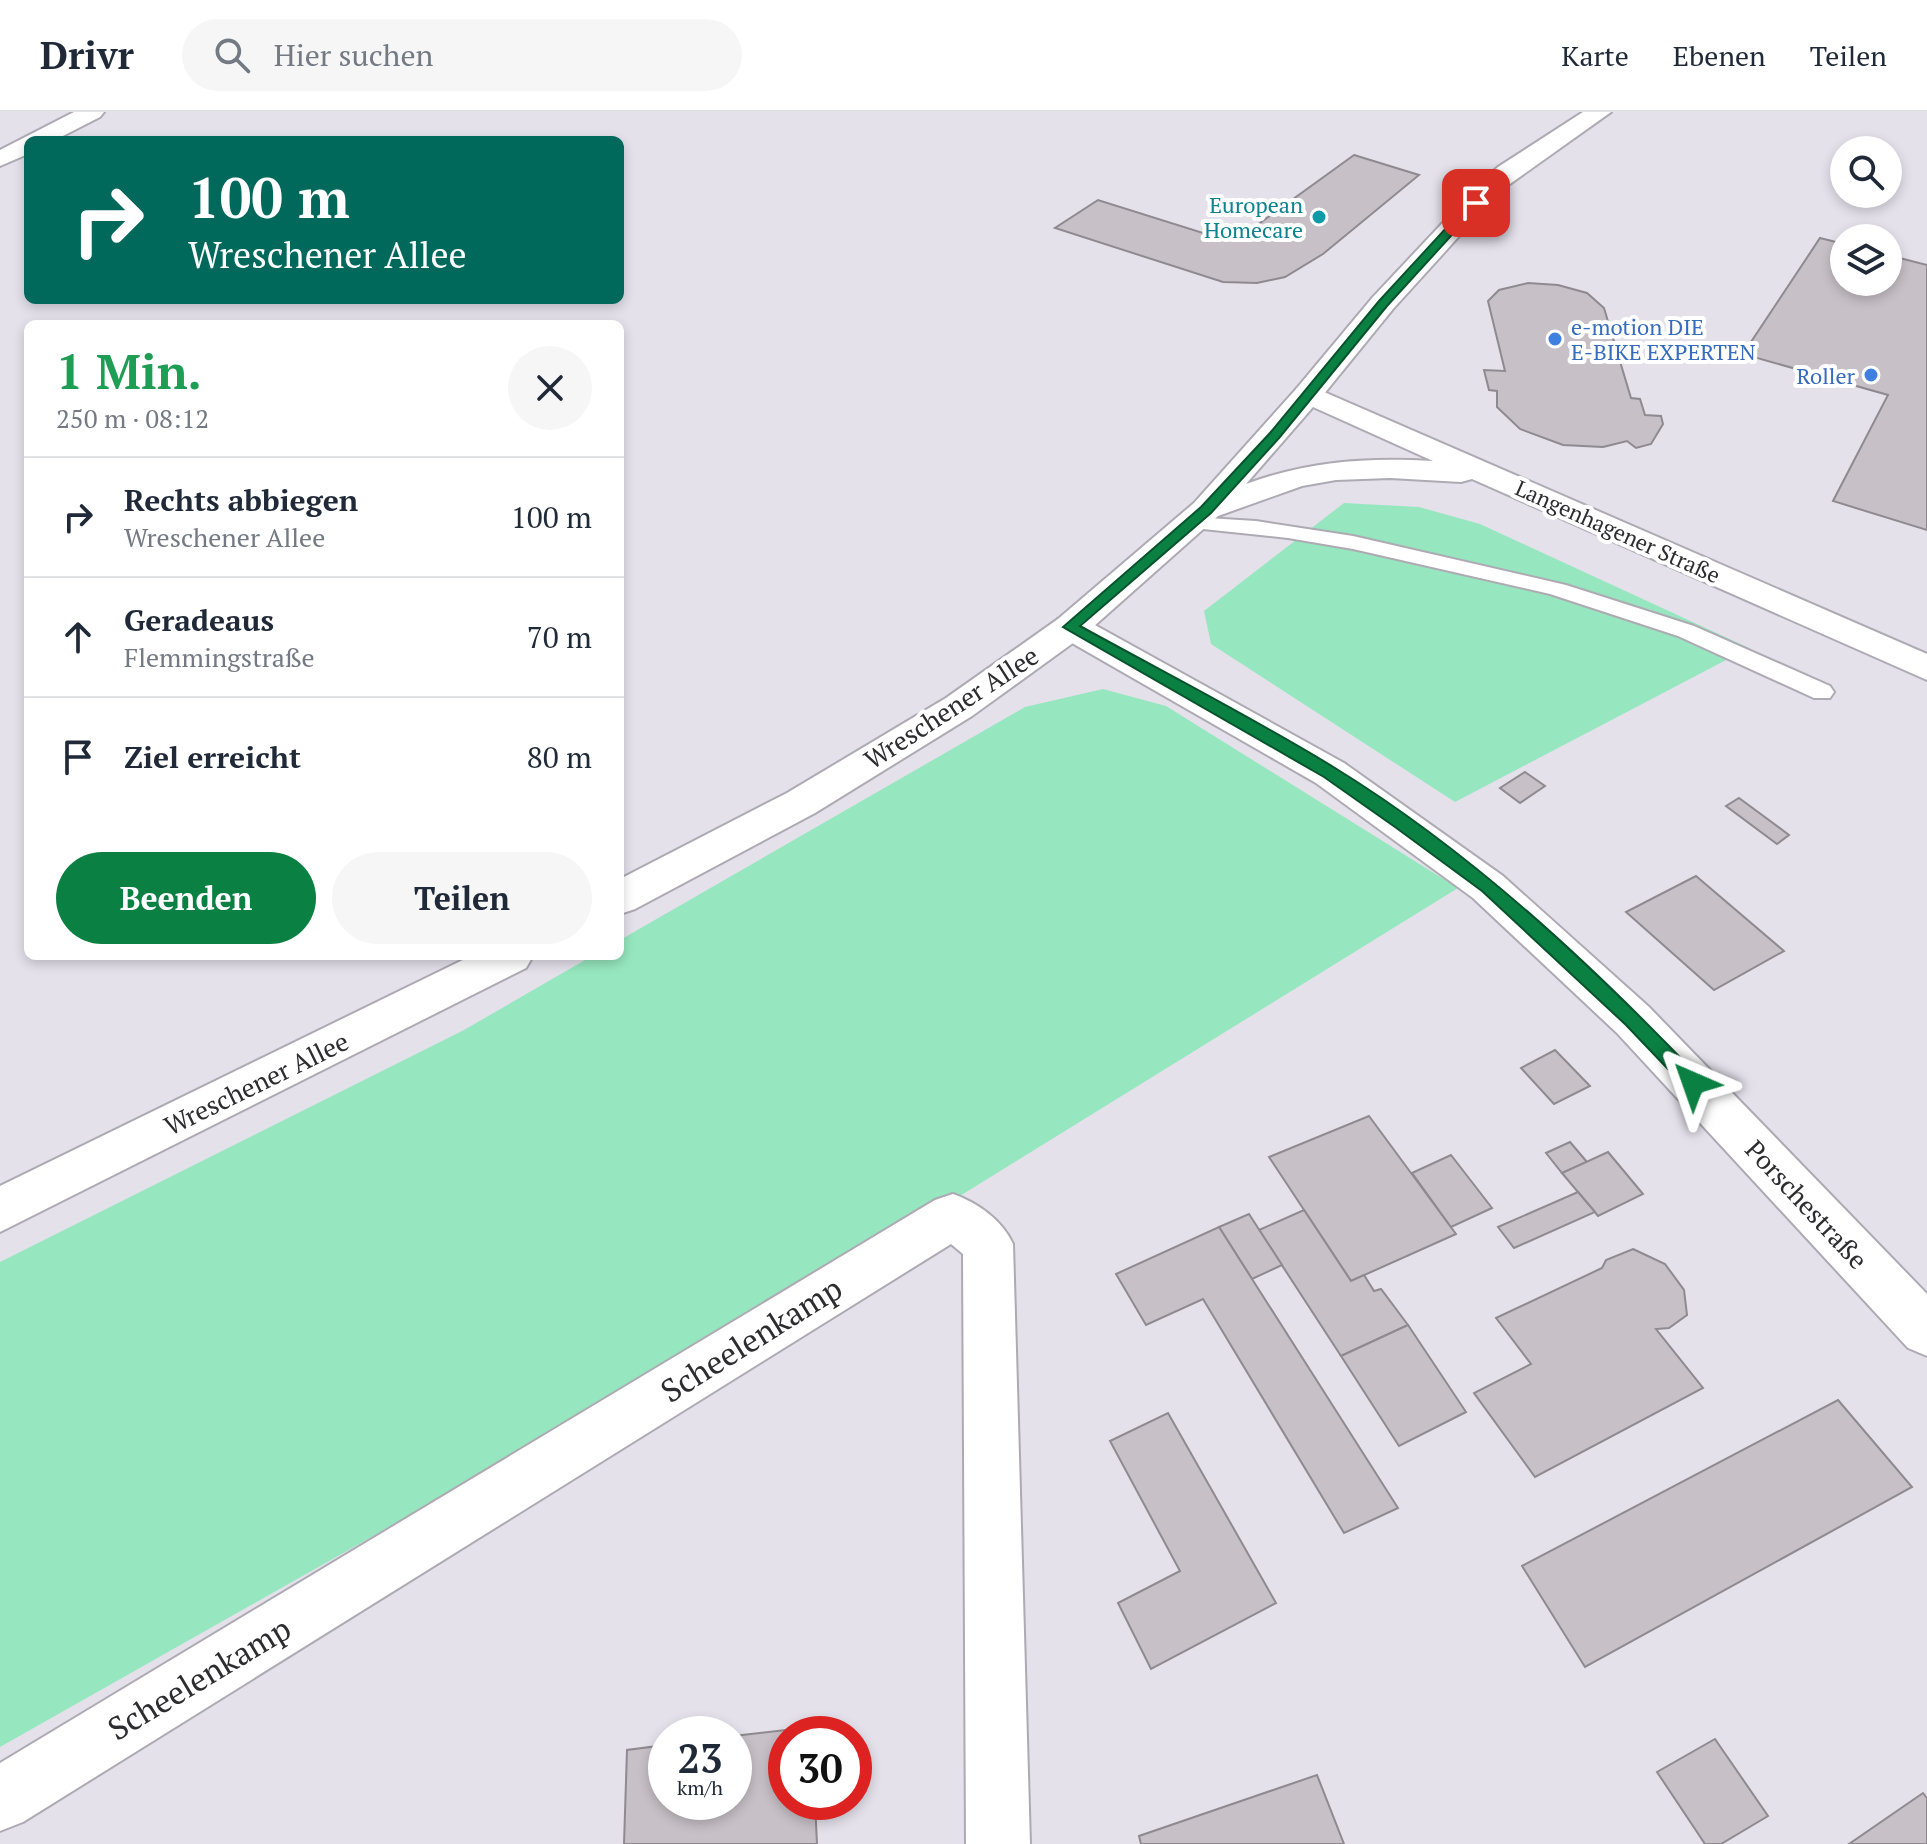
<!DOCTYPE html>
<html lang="de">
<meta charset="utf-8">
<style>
body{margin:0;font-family:"PT Serif",serif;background:#f6f6f7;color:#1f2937;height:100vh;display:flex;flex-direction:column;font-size:30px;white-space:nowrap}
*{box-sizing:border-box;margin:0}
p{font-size:26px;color:#747a83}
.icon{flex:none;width:44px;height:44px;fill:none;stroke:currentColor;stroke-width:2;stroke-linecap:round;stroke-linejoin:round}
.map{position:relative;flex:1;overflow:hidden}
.panel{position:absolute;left:24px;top:208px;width:600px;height:640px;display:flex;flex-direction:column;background:#fff;border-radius:12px;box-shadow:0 4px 12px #0003}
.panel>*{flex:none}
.top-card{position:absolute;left:24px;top:24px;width:600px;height:168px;border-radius:12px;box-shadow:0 4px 12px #0003;background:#00695c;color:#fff;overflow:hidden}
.tools{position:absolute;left:1830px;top:24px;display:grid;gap:16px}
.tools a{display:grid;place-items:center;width:72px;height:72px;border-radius:50%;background:#fff;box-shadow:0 4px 12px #0003;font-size:40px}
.speed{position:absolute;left:648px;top:1604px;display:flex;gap:16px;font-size:40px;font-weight:700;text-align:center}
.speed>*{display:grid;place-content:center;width:104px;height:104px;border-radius:50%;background:#fff;box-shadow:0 4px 12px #0003;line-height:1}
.speed small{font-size:20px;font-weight:400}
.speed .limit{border:12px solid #d22;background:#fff;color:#111}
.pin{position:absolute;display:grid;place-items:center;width:68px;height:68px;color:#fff;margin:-34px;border-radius:16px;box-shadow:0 4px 12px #0006}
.me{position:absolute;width:88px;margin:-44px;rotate:317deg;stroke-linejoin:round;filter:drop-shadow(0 0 6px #0008)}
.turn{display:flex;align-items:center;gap:28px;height:168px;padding:0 32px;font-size:36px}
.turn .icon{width:104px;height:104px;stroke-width:2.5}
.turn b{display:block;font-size:56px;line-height:68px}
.round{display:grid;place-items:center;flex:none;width:84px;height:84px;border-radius:42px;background:#f6f6f7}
.overview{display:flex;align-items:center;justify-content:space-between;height:136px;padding:0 32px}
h1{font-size:48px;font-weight:700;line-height:60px;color:#1e9e55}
.cta{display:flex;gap:16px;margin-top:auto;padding:16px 32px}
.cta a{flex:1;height:92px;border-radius:48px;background:#0b8043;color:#fff;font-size:32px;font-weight:700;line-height:92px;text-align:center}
.cta a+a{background:#f6f6f7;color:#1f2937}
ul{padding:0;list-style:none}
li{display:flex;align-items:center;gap:24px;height:120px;padding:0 32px;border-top:2px solid #e0e1e3}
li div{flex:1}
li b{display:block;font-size:30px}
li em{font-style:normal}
header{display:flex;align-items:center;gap:48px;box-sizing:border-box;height:112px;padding:0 40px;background:#fff;border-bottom:2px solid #e0e1e3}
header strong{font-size:38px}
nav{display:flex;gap:44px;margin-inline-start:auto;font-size:28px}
.search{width:560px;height:72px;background:#f6f6f7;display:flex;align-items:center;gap:20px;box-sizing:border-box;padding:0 28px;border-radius:44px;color:#747a83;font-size:30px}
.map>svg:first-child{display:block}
.green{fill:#96e7bf}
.building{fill:#c7c0c7;stroke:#8f8990;stroke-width:2}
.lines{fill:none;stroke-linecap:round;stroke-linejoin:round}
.lane-casing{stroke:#adaab3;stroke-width:4}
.street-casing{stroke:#adaab3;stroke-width:4}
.secondary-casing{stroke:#adaab3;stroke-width:4}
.lane{fill:#fff;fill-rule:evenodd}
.street{fill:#fff;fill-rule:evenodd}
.secondary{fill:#fff;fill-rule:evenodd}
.route{fill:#0b8043;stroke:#07532c;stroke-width:2}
.culture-dot{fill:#0f9aa8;stroke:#fff;stroke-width:3}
.shop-dot{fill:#3f7fe0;stroke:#fff;stroke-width:3}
.labels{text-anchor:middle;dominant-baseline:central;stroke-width:8;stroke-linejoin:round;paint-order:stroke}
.far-culture-label{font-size:22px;fill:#0d838f;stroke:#fff;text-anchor:end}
.far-shop-label{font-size:22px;fill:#366cbe;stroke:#fff;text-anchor:start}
.far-street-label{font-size:22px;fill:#2d2c2f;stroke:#fff}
.street-label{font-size:26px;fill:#2d2c2f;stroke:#fff}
.near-street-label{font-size:32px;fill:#2d2c2f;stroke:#fff}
</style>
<header>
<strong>Drivr</strong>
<div class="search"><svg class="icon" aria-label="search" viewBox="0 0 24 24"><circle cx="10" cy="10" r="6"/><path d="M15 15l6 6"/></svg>Hier suchen</div>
<nav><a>Karte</a><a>Ebenen</a><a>Teilen</a></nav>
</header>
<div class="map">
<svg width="1927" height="1732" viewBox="0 0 1927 1732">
<rect width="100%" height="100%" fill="#e4e1eb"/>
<g class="green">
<polygon points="1344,391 1419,395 1480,412 1749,536 1455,690 1211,532 1204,499"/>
<polygon points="1103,577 1166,594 1458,776 803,1181 0,1635 0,1150 464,918 592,844 620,844 620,828 1025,595"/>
</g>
<g class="building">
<polygon points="1354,43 1419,63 1323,142 1285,165 1257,171 1223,170 1055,116 1098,88 1206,122 1226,116 1249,119"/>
<polygon points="1820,126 1844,132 1844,170 1888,170 1888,143 1927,153 1927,418 1833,389 1888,283 1743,242"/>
<polygon points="1528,171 1558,173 1587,181 1604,196 1631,286 1640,287 1645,303 1661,304 1663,312 1651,332 1636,336 1627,329 1603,335 1563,333 1520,317 1497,295 1497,279 1489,278 1484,258 1505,259 1488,189 1499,178"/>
<polygon points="1525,660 1545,674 1520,691 1500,676"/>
<polygon points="1739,686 1789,723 1777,732 1726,694"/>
<polygon points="1696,764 1784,839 1714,878 1626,800"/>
<polygon points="1555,938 1590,974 1554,992 1521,956"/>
<polygon points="1369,1004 1456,1122 1351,1169 1269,1045"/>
<polygon points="1570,1030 1587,1050 1562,1061 1546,1041"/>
<polygon points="1608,1040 1643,1082 1598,1104 1562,1061"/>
<polygon points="1451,1043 1492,1096 1451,1115 1412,1061"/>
<polygon points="1578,1080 1595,1100 1514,1136 1498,1115"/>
<polygon points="1304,1098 1351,1169 1364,1163 1374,1179 1381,1177 1408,1213 1341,1244 1259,1118"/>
<polygon points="1249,1102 1282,1153 1252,1167 1219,1115"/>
<polygon points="1219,1115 1252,1167 1398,1396 1344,1421 1203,1187 1146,1213 1116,1162"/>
<polygon points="1633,1137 1665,1152 1684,1178 1687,1203 1669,1216 1656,1217 1703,1276 1535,1365 1474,1281 1531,1252 1496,1206 1602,1156 1606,1148"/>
<polygon points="1408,1213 1466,1300 1399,1334 1341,1244"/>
<polygon points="1838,1288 1912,1375 1585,1555 1522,1454"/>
<polygon points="1168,1301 1276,1491 1151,1557 1118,1491 1180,1459 1110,1329"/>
<polygon points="812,1615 812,1622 786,1622 786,1690 815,1690 817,1732 624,1732 627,1638 666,1633 666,1690 734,1690 734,1624"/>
<polygon points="1715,1627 1768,1704 1721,1732 1705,1732 1657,1660"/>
<polygon points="1317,1663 1344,1732 1141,1732 1139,1724"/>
<polygon points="1923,1681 1927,1686 1927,1732 1849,1732"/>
</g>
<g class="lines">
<g class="lane-casing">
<polygon id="lane" points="1191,405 1256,409 1353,424 1566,473 1694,514 1830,574 1834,580 1830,586 1814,586 1678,524 1550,482 1353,437 1288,426 1184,415 1180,411 1184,407"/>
</g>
<g class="street-casing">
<g id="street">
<polygon points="74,0 104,0 100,5 55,28 28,28 28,42 0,54 0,38"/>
<polygon points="1583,0 1611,0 1500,79 1393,197 1319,288 1308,291 1297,288 1293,282 1297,276 1373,185 1482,69 1498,55"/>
<polygon points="1071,504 1084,507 1344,651 1503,764 1649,895 1927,1182 1927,1244 1908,1236 1617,921 1473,786 1316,671 1058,523 1053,515 1058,507"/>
<path d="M 953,1082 C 978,1091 1002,1108 1013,1132 L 1030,1732 L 966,1732 L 963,1142 L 951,1132 L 23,1710 L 0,1719 L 0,1651 L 935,1088 Z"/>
</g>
</g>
<g class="secondary-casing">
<g id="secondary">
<path d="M 1308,273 L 1927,542 L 1927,568 L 1472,367 L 1461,370 L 1390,366 L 1336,368 L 1302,374 L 1218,404 L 1084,523 L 972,604 L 815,701 L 635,797 L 620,802 L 620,767 L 787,681 L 946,586 L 1058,507 L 1194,391 L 1297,276 ZM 1313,295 L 1433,349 C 1367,345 1308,349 1246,372 Z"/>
<polygon points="471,844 533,844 526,856 0,1120 0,1074"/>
</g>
</g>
<use href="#lane" class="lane"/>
<use href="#street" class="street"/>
<use href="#secondary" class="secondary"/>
</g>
<path class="route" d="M 1472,88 L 1481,91 L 1387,194 L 1279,326 L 1211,401 L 1080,514 C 1165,561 1252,605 1335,656 C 1470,739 1590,851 1699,965 L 1702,971 L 1699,976 L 1686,976 L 1626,913 L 1482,779 L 1395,715 L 1324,665 L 1063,515 L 1201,395 L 1270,321 L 1379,189 Z"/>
<circle class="culture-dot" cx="1319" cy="105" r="8"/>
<g class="shop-dot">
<circle cx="1555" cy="227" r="8"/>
<circle cx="1871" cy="263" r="8"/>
</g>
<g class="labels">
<g class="far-culture-label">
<text x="1303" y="92">European<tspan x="1303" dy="25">Homecare</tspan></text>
</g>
<g class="far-shop-label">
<text x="1571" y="214">e-motion DIE<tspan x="1571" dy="25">E-BIKE EXPERTEN</tspan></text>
<text x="1855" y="263" text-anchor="end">Roller</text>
</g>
<g class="far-street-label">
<text transform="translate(1618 419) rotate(24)">Langenhagener Straße</text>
</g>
<g class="street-label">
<text transform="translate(951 595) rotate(-33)">Wreschener Allee</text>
<text transform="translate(256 971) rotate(-26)">Wreschener Allee</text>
<text transform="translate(1807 1092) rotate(47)">Porschestraße</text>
</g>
<g class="near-street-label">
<text transform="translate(751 1227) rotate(-32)">Scheelenkamp</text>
<text transform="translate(199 1566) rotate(-31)">Scheelenkamp</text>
</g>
</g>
</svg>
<div class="tools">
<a><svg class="icon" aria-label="search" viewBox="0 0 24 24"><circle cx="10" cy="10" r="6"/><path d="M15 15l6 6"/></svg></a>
<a><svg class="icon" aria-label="layers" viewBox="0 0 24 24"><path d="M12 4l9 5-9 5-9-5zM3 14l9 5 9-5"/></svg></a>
</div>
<div class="speed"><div>23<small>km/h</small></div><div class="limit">30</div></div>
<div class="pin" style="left:1476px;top:91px;background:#d93025"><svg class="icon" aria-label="arrive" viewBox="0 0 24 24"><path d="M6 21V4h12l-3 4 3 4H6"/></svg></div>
<svg class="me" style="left:1693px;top:971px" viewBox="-20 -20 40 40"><path d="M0-17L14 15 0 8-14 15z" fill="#0b8043" stroke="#fff" stroke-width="4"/></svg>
<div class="top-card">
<div class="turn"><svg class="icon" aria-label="right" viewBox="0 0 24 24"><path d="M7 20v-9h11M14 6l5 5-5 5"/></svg><div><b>100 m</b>Wreschener Allee</div></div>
</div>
<section class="panel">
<div class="overview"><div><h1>1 Min.</h1><p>250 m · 08:12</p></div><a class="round"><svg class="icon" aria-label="close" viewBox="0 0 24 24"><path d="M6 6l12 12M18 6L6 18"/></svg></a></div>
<ul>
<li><svg class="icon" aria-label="right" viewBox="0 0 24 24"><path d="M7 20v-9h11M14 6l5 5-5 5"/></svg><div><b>Rechts abbiegen</b><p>Wreschener Allee</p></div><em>100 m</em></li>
<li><svg class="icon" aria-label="ahead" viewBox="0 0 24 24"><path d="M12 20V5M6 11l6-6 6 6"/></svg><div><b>Geradeaus</b><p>Flemmingstraße</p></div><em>70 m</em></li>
<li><svg class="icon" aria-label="arrive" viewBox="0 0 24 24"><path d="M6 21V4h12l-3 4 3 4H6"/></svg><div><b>Ziel erreicht</b></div><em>80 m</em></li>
</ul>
<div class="cta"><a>Beenden</a><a>Teilen</a></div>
</section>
</div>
